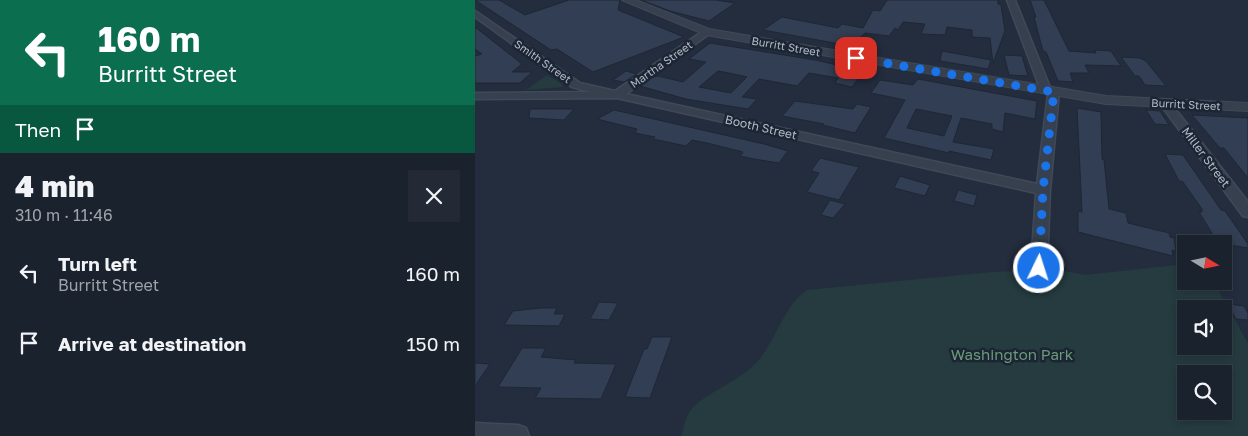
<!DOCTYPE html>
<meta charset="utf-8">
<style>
body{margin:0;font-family:"Golos Text",sans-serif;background:#232a36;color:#f1f3f6;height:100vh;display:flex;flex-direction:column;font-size:19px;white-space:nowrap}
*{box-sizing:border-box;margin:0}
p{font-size:16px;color:#9fa4aa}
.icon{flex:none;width:28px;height:28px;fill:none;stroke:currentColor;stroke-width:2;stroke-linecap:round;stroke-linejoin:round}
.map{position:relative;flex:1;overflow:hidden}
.side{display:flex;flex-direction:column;background:#1a222e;width:475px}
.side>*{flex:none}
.top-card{background:#0b6e4f;color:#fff;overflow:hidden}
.needle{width:32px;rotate:100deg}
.buttons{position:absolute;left:702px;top:235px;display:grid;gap:10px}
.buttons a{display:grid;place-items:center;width:55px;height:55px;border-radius:0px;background:#1a222e;box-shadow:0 2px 8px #0003,0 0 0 1px #383f4a;font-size:25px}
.pin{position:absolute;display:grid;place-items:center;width:42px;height:42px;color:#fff;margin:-21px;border-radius:10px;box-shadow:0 2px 8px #0006}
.me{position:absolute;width:55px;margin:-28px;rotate:4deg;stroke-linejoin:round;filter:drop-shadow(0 0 4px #0008)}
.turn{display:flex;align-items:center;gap:18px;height:105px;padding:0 15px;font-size:22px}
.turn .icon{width:65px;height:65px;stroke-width:2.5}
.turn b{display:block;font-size:35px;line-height:42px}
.then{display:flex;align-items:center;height:48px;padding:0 15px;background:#0003;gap:10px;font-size:19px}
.round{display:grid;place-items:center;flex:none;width:52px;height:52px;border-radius:0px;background:#232a36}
.summary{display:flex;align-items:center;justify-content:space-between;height:85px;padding:0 15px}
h1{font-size:30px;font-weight:800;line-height:38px}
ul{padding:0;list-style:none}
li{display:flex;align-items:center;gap:15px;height:70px;padding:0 15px}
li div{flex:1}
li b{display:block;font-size:19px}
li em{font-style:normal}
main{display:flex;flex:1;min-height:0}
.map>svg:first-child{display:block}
.green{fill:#253b3f;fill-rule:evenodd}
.building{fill:#323e53;stroke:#1e2735;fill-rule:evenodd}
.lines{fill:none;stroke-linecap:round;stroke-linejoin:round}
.minor-casing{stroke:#404957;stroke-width:3}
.tertiary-casing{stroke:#404957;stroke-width:2}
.minor{fill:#37404e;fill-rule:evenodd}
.tertiary{fill:#37404e;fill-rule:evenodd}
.route{stroke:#1a73e8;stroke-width:9;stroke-dasharray:0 16.2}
.labels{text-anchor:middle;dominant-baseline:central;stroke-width:5;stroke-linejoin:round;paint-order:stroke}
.far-street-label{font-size:11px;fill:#b3bbc9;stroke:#1c2533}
.street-label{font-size:12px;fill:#b3bbc9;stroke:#1c2533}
.near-park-label{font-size:15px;fill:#6a9b78;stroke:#1c2533}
</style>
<main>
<section class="side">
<div class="top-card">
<div class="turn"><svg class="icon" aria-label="left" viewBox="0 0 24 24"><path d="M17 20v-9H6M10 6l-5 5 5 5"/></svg><div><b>160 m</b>Burritt Street</div></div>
<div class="then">Then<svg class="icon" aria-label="arrive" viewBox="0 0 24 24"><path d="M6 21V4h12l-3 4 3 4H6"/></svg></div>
</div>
<div class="summary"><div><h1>4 min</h1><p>310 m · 11:46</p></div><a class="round"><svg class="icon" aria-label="close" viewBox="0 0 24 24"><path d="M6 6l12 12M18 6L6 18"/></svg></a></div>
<ul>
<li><svg class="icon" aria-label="left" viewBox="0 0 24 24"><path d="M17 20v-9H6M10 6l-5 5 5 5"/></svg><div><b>Turn left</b><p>Burritt Street</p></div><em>160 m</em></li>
<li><svg class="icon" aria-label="arrive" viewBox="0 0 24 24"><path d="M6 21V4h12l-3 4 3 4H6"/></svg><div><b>Arrive at destination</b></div><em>150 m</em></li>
</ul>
</section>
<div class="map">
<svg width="773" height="436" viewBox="0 0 773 436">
<rect width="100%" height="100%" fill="#232d3e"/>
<g class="green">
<polygon points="72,75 87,84 88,87 51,90"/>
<path d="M 711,264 L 711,281 L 738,281 L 773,343 L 773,436 L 206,436 C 209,428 210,418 215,411 C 229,393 262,383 280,364 C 301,343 307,307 332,290 L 517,272 L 546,271 L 571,275 L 574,268 L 610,275 ZM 711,309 L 749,309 L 749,346 L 711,346 ZM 711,374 L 749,374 L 749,411 L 711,411 Z"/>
</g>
<g class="building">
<polygon points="0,0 24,0 50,15 94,0 145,0 143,10 209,37 118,72 82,49 76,50"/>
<polygon points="166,0 241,0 260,3 234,21 195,11"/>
<polygon points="412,0 523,0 523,4 526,5 530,31 518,63 515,38 497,37 497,30 472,27 470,35 446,34 450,24 428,22 423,30 420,28 414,36 390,33 376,46 288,30 307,17 363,28 367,24 388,28 398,10 405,11"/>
<polygon points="555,0 569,0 594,51 621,53 620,50 636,51 646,66 610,65 614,73 595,73 598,82 583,81 571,52 568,51 559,17 561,17"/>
<polygon points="0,27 47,64 37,72 57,72 45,83 0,83 0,56 7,54 0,49"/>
<path d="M 235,43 L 340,60 L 389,71 L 377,87 L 360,83 L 363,78 L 334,73 L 322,86 L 284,79 L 267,97 L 282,99 L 273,109 L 211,99 L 165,86 L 178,77 L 183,76 L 208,82 L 231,62 L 214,59 ZM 243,71 L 249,72 L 272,77 L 256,93 L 224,87 Z"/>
<polygon points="467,51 505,58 516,60 513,69 465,61"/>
<polygon points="529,55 547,56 553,76 534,75"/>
<polygon points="646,57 665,58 671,61 691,86 670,85 664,76 660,76"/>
<polygon points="151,71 162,74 149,82 138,80"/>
<path d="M 443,79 L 562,101 L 560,119 L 530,113 L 528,132 L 517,129 L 517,124 L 486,118 L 478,142 L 519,149 L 516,160 L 474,151 L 474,153 L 409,138 L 430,100 L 396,93 L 405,80 L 438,85 ZM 441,109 L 477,116 L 469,136 L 432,128 Z"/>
<polygon points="320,101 378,109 382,104 396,107 380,133 348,125 349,124 307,116"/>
<polygon points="602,108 626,112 627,159 629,160 634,209 651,213 653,223 694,233 695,237 699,238 701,251 697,250 698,256 603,232 603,211 607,212"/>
<polygon points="55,109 99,109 89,120 54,118"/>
<polygon points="139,110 289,144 313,151 304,163 279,159 265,156 268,152 232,143 217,140 211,146 178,139 180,137 160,133 162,129 122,119"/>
<polygon points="671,110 685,111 694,125 680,124"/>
<polygon points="717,115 773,118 773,178 749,148 745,148"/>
<polygon points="690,154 708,155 746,210 750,211 773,244 773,248 743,243 724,212 727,212 727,209 708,182 704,181"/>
<polygon points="345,158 384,167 364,200 332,192 344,173 336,171"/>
<polygon points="425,176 455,185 450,196 419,188"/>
<polygon points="483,190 502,195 499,206 479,201"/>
<polygon points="355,200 370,204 358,218 346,215"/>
<polygon points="124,302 143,303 134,320 115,319"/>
<polygon points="753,304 769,306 773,313 773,320 761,319"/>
<polygon points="65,308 82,308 79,314 90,314 84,326 29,325 38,311"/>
<polygon points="177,337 197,337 175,398 150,397 169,349 172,349"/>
<polygon points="47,348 71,348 66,357 101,360 99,363 141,364 126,399 60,398 66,388 23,387"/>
<polygon points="0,363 15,364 0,386"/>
</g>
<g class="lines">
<g class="minor-casing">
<g id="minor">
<polygon points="532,0 540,0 576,90 583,90 584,92 575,190 572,268 570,273 564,275 558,273 556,268 561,193 142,98 0,99 0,93 116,92 97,87 0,17 0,11 105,83 140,91 231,29 234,30 234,34 151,94 562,184 573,94 566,91"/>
<polygon points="690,100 694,101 773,202 773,217 768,216 686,105 686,101"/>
<polygon points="0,423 43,425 51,428 54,436 0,436"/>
</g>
</g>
<g class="tertiary-casing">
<polygon id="tertiary" points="147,0 161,0 234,29 631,96 773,103 773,111 631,104 231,35"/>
</g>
<use href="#minor" class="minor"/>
<use href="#tertiary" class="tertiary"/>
</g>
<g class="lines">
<polyline class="route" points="381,58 579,92 568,190 564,268"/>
</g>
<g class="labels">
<g class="far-street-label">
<text transform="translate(311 46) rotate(10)">Burritt Street</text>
<text transform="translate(68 61) rotate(35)">Smith Street</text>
<text transform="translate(186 64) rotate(-35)">Martha Street</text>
<text transform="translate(711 104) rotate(3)">Burritt Street</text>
</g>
<g class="street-label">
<text transform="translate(286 127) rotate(13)">Booth Street</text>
<text transform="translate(731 157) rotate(53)">Miller Street</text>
</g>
<g class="near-park-label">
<text x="537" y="354">Washington Park</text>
</g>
</g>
</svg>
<div class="buttons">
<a><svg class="needle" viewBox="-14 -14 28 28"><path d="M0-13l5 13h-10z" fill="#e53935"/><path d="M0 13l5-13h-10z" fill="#9fa4aa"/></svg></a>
<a><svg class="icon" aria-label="sound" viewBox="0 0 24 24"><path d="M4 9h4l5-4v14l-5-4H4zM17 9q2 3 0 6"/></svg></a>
<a><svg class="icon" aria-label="search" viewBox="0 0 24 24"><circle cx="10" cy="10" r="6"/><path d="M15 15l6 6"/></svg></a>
</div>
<div class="pin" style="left:381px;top:58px;background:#d93025"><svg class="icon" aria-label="arrive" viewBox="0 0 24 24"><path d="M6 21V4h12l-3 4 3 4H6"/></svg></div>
<svg class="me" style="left:564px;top:268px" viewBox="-20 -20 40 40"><circle r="17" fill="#1a73e8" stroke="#fff" stroke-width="3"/><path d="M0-11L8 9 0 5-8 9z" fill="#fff"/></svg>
</div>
</main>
